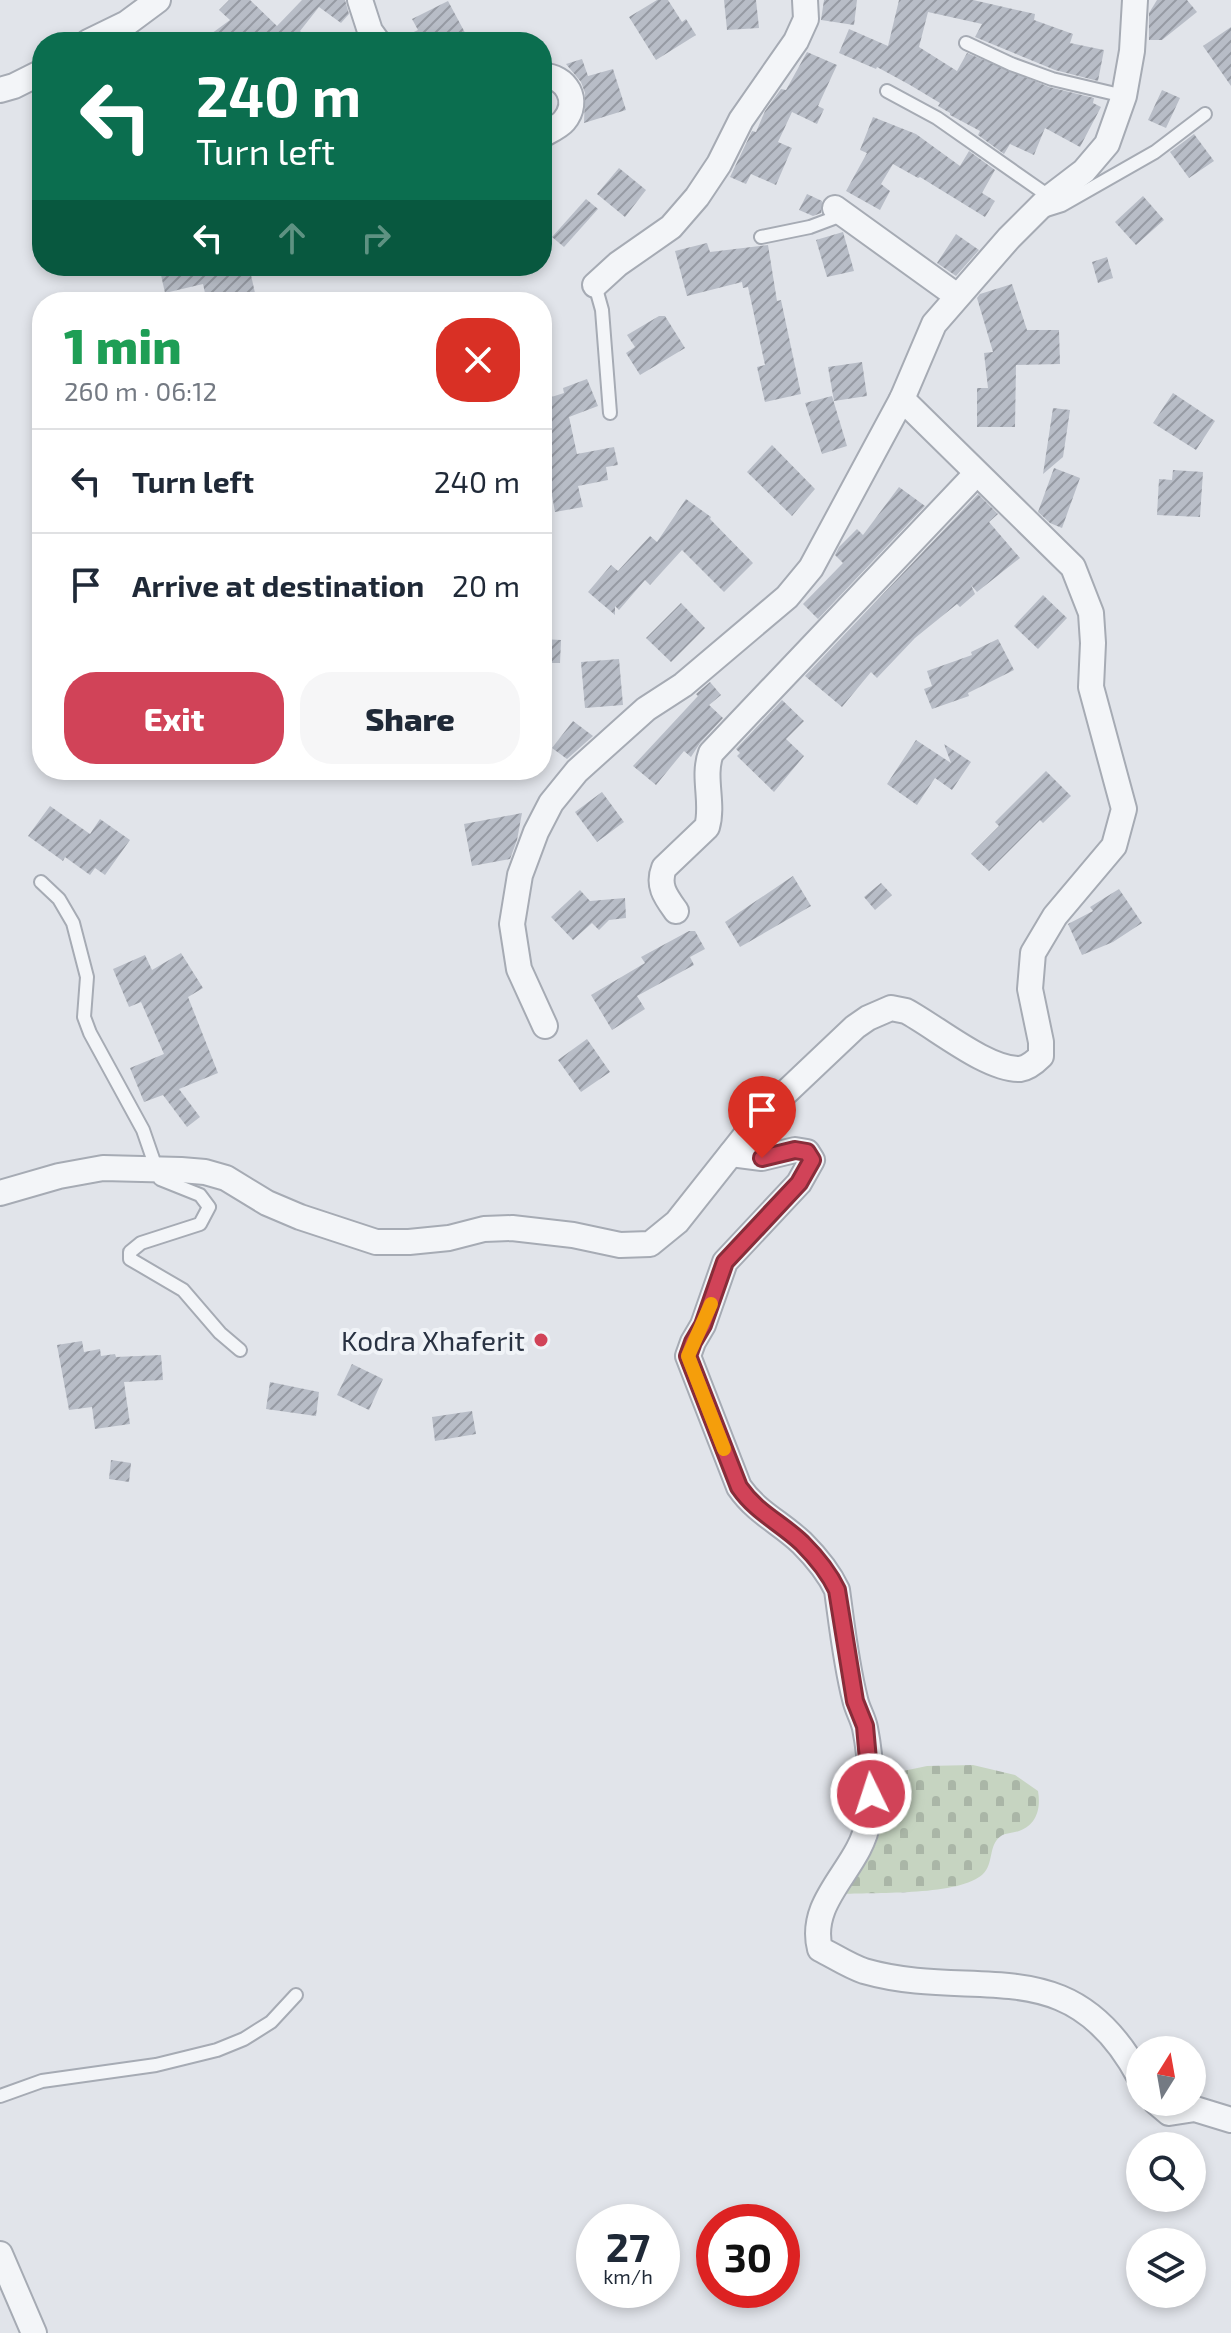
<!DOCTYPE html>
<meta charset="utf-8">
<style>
body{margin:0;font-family:"Exo 2",sans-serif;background:#f6f6f7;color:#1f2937;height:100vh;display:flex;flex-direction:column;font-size:30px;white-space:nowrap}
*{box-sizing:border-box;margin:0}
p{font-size:26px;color:#747a83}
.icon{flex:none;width:44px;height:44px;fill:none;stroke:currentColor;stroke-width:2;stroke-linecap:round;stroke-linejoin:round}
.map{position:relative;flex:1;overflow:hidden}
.drawer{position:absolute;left:32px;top:292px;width:520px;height:488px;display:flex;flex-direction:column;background:#fff;border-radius:32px;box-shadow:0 4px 12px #0003}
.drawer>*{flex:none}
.guide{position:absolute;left:32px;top:32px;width:520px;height:244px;border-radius:32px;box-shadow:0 4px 12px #0003;background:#0b6e4f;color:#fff;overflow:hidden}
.needle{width:52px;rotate:11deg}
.fabs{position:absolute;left:1126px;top:2036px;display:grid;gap:16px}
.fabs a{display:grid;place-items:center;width:80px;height:80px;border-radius:50%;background:#fff;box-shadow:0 4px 12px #0003;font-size:40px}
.speed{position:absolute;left:576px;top:2204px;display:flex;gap:16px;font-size:40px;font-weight:700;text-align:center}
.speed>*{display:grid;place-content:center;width:104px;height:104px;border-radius:50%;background:#fff;box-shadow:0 4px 12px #0003;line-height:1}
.speed small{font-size:20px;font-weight:400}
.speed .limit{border:12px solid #d22;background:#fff;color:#111}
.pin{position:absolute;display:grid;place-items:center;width:68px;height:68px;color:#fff;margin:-82px -34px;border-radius:50% 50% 50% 0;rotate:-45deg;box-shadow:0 0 8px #0007}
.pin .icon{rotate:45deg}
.me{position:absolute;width:88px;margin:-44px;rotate:356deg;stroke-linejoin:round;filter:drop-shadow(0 0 6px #0008)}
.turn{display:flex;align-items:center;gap:28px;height:168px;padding:0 32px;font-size:36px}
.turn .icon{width:104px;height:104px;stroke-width:2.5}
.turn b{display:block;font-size:56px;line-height:68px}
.lanes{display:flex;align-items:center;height:76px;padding:0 32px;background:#0003;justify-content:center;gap:40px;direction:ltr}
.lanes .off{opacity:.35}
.round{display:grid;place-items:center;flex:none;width:84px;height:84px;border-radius:32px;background:#f6f6f7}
.headline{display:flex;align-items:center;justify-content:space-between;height:136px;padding:0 32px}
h1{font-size:48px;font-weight:800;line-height:60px;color:#1e9e55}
.action{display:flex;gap:16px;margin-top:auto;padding:16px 32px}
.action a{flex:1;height:92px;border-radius:32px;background:#d14358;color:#fff;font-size:32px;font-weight:800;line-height:92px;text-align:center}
.action a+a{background:#f6f6f7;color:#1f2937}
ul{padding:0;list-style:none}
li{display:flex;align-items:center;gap:24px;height:104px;padding:0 32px;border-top:2px solid #e0e1e3}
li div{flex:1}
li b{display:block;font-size:30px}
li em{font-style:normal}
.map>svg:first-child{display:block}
.cemetery{fill:url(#cemetery-stones)}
.building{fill:url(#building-hatch)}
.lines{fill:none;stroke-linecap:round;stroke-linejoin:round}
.service-casing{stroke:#a6abb4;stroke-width:16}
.minor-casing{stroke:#a6abb4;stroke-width:28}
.service{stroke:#f3f5f8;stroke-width:12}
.minor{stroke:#f3f5f8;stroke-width:24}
.route-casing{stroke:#882c39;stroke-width:20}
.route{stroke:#d14358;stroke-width:14}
.slow{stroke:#f59e0b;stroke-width:14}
.poi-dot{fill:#d14358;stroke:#f0f3f7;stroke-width:3}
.labels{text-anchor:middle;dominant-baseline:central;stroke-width:8;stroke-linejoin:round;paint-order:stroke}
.poi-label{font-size:28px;fill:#293242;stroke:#f0f3f7;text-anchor:end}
</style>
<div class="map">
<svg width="1231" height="2333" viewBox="0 0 1231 2333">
<defs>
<pattern id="cemetery-stones" width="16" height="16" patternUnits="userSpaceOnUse" patternTransform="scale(2)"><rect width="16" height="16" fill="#c6d4c1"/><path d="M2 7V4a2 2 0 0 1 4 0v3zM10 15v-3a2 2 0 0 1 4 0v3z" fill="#aab6a7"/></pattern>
<pattern id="building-hatch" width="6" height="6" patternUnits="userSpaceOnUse" patternTransform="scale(2)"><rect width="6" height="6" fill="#b8bdc7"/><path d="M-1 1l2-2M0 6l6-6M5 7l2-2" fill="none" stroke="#969aa3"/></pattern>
</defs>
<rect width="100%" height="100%" fill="#e1e4ea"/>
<path class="cemetery" d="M 973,1765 L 1015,1775 L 1038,1791 C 1041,1808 1037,1825 1019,1831 C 1014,1833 1005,1833 1001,1836 C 988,1845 994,1864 983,1874 C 960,1896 877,1892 844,1894 C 875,1853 889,1828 884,1775 L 927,1766 Z"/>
<g class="building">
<polygon points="229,0 250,0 277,26 302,0 345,0 349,14 341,23 319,7 300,31 312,42 200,42 230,20 219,10"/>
<polygon points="657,0 668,0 682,22 686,19 696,35 656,60 629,17"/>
<polygon points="724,0 756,0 759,28 727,30"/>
<polygon points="824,0 857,0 854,25 821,20"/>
<polygon points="899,0 973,0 1035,14 1034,20 1073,34 1070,43 1104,50 1098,81 1055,70 975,37 982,24 928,12 919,47 957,71 967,53 1049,87 1094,98 1093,103 1101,107 1080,147 1045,128 1034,155 1010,144 1004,154 978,135 980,131 950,115 950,113 938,106 940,103 910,85 877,67 876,69 839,53 849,29 888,46"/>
<polygon points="1157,0 1187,0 1197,12 1162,40 1149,40 1149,13"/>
<polygon points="448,1 470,42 393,42 418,30 412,19"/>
<polygon points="1231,27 1231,86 1203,46"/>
<polygon points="807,52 837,65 818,106 824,109 817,124 792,112 778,142 792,148 776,185 751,174 746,184 730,177 752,131 756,132 765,111 781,89 786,90"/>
<polygon points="582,59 588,76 613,69 626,110 584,123 585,93 581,82 566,64"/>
<polygon points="1162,90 1180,98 1166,128 1148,120"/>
<polygon points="873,117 916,134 960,166 969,151 995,170 982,193 995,201 985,217 920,177 918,178 893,164 881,184 890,191 880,210 846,191 867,153 860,150"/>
<polygon points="1194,134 1214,161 1189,178 1170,152"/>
<polygon points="619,168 646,190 625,217 597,194"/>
<polygon points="807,194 822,201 821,213 813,216 799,210"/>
<polygon points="1143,196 1164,220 1136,245 1115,222"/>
<polygon points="586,199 598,209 564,247 552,237"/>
<polygon points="843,232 854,271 827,277 816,240"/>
<polygon points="956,234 979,250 956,276 937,263"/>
<polygon points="707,243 710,252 768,245 777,301 781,300 801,394 765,402 757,367 765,365 748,287 743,288 742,282 687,296 675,251"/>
<polygon points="1107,257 1113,278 1098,283 1092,262"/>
<polygon points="159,266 249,266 257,302 207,302 203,284 165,293"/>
<polygon points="1012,284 1027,330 1059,330 1060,364 1016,365 1015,427 977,427 977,388 988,388 984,353 993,352 977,298 980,294"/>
<polygon points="659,316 665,316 685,348 640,375 626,353 635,347 627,335"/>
<polygon points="862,362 867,396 834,401 828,367"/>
<polygon points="587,379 598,406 569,417 577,454 614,447 618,465 606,467 608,480 578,486 583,507 555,512 542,441 542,400 564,393 563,388"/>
<polygon points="1173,393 1215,421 1196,450 1153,423"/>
<polygon points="832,396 847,446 822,454 805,403"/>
<polygon points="1053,408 1070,410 1063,457 1043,474"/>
<polygon points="772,445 815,489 792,516 747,472"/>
<polygon points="1054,468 1080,478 1062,528 1050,523 1038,512"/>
<polygon points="1173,470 1203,472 1200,517 1157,515 1159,479 1172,480"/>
<polygon points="899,487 925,506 818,619 803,604 843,563 835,555 839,547 857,529 863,535"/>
<polygon points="978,494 998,514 989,522 1020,558 977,592 971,585 975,594 960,607 957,604 915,638 877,678 871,672 842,707 805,676"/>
<polygon points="686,499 711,517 710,519 753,563 724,592 682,550 650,585 645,580 619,610 615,606 615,615 588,592 611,565 618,571 650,536 657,542"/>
<polygon points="1043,595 1067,618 1038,649 1014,626"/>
<polygon points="681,603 705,628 671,662 646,638"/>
<polygon points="542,639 561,640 560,663 542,663"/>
<polygon points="998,639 1014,670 968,693 969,696 932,709 924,689 932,686 927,671 972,655 971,652"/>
<polygon points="619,659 623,705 585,708 581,662"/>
<polygon points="710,682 721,695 709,705 723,718 700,743 691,757 684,751 656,785 633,766 698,696 696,694"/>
<polygon points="782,700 804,721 786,739 804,756 774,792 737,756 740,753 736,749"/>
<polygon points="573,721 593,736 567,759 552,748"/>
<polygon points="916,740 951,763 944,744 971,762 952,790 935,778 917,805 887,784"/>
<polygon points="1046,771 1071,796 1043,823 1040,820 989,871 971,854 999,826 995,822"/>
<polygon points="602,792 624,822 597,842 575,812"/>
<polygon points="50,806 90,834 100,819 130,840 105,875 95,868 90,875 65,857 63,861 28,836"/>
<polygon points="522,813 517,840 510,859 472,866 464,824"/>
<polygon points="793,876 811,906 740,947 725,922"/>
<polygon points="881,883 892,895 875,910 864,897"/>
<polygon points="1119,889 1142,923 1113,942 1082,955 1068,924 1093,911 1090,907"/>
<polygon points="580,890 590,901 625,898 626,918 609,920 599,930 592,923 573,940 551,917"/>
<polygon points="689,931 695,931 705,949 690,957 694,965 637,996 645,1009 612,1030 591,995 645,963 641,957"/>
<polygon points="181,953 203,988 188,997 218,1073 179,1089 200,1117 187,1127 163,1095 144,1102 130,1068 164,1054 141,1002 129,1007 113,969 145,955 152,970"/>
<polygon points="587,1039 610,1072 581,1092 558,1060"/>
<polygon points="82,1341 84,1352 100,1349 101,1356 115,1354 116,1357 161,1355 163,1380 124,1382 130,1424 95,1429 92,1407 69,1410 57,1345"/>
<polygon points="352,1364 383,1379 369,1410 337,1395"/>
<polygon points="270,1382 319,1392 316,1416 266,1409"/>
<polygon points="472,1411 476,1434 435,1441 432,1417"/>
<polygon points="111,1460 131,1463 129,1482 109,1479"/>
</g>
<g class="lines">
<g class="service-casing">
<g id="service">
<polyline points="966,43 1011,64 1052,79 1124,96"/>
<polyline points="887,91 937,118 1050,197"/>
<polyline points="1043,211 1062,205 1155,152 1205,114"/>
<polyline points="761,237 810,227 842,215"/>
<polyline points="595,285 602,310 610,413"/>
<polyline points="41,882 59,899 73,923 87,977 84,1017 90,1033 143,1130 160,1179 200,1195 209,1207 200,1224 141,1243 130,1252 130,1259 183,1290 220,1333 240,1350"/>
<polyline points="0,2096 42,2081 156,2065 217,2050 244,2039 271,2022 296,1995"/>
</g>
</g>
<g class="minor-casing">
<g id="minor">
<polyline points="360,0 370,31 378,42"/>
<polyline points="88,42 127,23 158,0"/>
<path d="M 542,76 C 566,75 581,101 564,121 C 559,127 549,131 542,135"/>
<polyline points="0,90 14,86 42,72"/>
<polyline points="835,208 957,296"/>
<polyline points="595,285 618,264 671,227 697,197 719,164 741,120 796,41 806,19 805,0"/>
<path d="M 676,911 C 666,897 657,886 664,868 L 707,827 C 714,803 702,777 711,753 L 976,474"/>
<polyline points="545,1026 519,969 512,924 520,875 536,832 551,803 577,771 646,709 683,685 787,597 811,568 902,399 934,324 1009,238 1050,197 1084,171 1107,144 1124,96 1132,51 1135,0"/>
<path d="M 731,1154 L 762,1158 L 795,1150 L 807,1152 L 812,1160 L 799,1183 L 725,1262 L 703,1325 L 693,1342 L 688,1356 L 739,1487 C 757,1513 780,1522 802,1543 C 815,1556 829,1573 837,1590 C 842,1626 846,1664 855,1699 C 857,1709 863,1718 865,1728 C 871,1758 872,1791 868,1821 C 861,1868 807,1899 820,1949 C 834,1956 849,1966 864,1971 C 976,2003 1070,1946 1140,2078"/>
<path d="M 0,1193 L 59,1176 L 103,1168 L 181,1170 L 205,1172 L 226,1178 L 267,1203 L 300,1217 L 376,1242 L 409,1242 L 449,1238 L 484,1229 L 512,1228 L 573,1235 L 620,1245 L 650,1244 L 677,1222 L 761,1116 L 855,1027 L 868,1018 L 891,1008 L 906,1011 C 936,1027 987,1070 1020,1069 C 1028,1068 1035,1062 1041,1056 L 1041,1042 L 1030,989 L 1033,953 L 1055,916 L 1114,846 L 1124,809 L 1091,687 L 1093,643 L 1091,613 L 1073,567 L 902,399"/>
<polyline points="1156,2102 1169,2113 1195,2109 1231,2120"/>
<polyline points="0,2254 34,2333"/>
</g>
</g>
<use href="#service" class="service"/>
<use href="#minor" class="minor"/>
</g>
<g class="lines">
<g class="route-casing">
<path id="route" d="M 762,1158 L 795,1150 L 807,1152 L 812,1160 L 799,1183 L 725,1262 L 703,1325 L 693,1342 L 688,1356 L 739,1487 C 757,1513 780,1522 802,1543 C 815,1556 829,1573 837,1590 L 855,1701 L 865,1726 L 871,1794"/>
</g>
<use href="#route" class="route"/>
<polyline class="slow" points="711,1304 688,1356 724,1449"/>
</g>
<circle class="poi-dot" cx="541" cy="1340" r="8"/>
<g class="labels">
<g class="poi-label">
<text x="525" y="1340">Kodra Xhaferit</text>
</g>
</g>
</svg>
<div class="fabs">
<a><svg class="needle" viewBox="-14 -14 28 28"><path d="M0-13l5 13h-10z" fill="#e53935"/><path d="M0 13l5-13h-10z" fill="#747a83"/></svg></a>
<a><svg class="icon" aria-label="search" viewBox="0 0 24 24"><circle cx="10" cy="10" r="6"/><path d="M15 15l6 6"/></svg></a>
<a><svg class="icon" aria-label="layers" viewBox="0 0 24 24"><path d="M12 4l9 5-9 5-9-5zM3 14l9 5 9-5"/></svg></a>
</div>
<div class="speed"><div>27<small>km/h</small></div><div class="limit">30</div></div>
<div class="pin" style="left:762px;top:1158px;background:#d93025"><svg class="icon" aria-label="arrive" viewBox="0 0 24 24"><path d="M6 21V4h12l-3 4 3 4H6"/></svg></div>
<svg class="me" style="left:871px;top:1794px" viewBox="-20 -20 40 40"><circle r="17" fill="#d14358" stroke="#fff" stroke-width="3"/><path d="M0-11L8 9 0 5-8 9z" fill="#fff"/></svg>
<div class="guide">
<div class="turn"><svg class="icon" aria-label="left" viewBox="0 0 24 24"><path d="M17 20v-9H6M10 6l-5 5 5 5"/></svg><div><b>240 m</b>Turn left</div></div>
<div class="lanes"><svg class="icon" aria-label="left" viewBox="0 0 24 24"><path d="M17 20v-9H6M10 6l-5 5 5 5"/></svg><svg class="icon off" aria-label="ahead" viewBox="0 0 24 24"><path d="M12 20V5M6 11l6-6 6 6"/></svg><svg class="icon off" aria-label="right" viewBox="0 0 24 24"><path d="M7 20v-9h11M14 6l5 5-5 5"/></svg></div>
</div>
<section class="drawer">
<div class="headline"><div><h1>1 min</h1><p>260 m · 06:12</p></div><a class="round" style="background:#d93025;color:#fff"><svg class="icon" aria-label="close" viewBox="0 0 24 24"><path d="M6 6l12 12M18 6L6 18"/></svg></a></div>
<ul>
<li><svg class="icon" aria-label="left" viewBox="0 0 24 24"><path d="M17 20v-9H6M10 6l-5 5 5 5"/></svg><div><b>Turn left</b></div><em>240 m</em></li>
<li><svg class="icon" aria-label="arrive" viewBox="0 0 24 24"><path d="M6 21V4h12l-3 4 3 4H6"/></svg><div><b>Arrive at destination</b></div><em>20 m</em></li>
</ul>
<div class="action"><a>Exit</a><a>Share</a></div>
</section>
</div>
